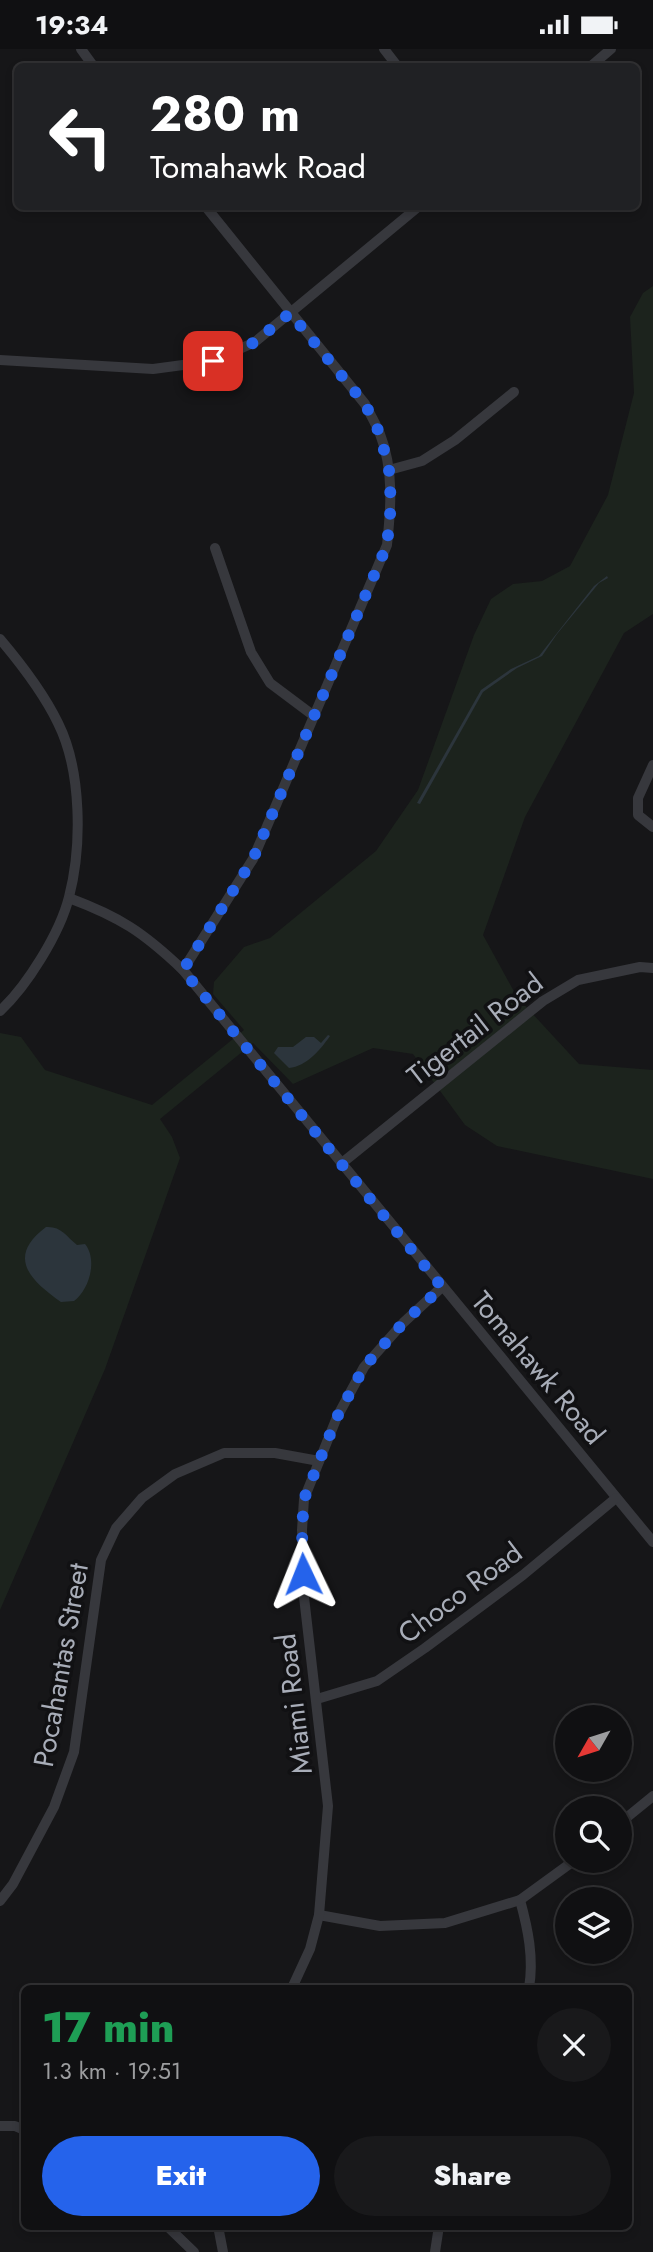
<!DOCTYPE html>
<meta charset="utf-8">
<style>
body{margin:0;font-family:Jost,sans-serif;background:#19191b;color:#f1f3f6;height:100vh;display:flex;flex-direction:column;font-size:26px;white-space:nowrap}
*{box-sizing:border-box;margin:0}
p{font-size:23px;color:#9c9d9f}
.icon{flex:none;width:38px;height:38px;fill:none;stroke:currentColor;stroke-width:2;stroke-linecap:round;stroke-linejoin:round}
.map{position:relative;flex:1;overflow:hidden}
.side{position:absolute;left:21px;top:1936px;width:611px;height:245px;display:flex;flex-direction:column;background:#101012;border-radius:10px;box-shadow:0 4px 10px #0003,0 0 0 2px #303032}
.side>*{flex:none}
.banner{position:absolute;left:14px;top:14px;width:626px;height:147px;border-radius:10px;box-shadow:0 4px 10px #0003,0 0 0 2px #303032;background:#202124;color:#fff;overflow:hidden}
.needle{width:46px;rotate:231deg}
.controls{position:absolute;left:555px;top:1656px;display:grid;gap:14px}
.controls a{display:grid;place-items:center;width:77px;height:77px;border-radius:50%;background:#101012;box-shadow:0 4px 10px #0003,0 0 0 2px #303032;font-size:35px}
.pin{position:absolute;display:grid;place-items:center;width:60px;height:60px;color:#fff;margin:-30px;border-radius:14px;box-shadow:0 4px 10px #0006}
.me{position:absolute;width:77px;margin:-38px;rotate:358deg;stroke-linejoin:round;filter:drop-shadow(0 0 5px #0008)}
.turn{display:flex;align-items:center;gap:24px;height:147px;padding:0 21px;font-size:32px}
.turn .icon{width:91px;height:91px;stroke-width:2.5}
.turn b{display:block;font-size:49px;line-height:60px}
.round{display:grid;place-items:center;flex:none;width:74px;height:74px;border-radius:37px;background:#19191b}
.overview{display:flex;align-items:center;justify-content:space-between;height:119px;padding:0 21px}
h1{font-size:42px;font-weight:800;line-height:52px;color:#1e9e55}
.button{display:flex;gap:14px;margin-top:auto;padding:14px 21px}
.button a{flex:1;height:80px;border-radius:42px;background:#2563eb;color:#fff;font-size:28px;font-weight:800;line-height:80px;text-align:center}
.button a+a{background:#19191b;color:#f1f3f6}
.status{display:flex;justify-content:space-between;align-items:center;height:49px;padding:0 35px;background:#101012;direction:ltr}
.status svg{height:19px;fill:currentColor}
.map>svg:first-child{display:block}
.green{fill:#1c231d}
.water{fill:#2c353c}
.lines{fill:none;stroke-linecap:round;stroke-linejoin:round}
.minor{stroke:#37383d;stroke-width:10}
.route{stroke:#2563eb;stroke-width:12;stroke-dasharray:0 21.6}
.labels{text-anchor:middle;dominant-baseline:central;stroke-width:7;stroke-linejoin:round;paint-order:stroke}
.street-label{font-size:28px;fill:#a8adb8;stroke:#111113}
</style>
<div class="status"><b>19:34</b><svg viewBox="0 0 49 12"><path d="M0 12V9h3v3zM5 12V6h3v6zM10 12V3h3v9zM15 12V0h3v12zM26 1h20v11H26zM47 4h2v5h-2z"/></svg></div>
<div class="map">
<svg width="653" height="2203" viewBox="0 0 653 2203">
<rect width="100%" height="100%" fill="#161618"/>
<polygon class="green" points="653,237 653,565 624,584 525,768 483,886 517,948 579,1015 653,1021 653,1130 497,1097 465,1076 413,1005 373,999 293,1035 253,994 160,1070 172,1088 180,1109 105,1320 0,1561 0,984 21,988 45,1021 152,1056 244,981 213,945 214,933 244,898 270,889 376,802 418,741 474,586 491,550 513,535 542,532 570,517 608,446 634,344 630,268 643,244"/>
<g class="water">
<polygon points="607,527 608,529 599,534 557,585 542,607 517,619 483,643 420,755 417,754 481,641 511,620 539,607 594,537"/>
<path d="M 328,986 L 330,987 C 320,1001 307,1017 289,1019 L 274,1004 L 278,998 L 293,998 L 306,988 L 314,988 L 321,994 Z"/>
<path d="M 46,1178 C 61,1177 66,1187 77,1196 L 85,1195 C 98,1211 89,1241 74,1252 L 61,1253 C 30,1231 6,1208 46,1178 Z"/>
</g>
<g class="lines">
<g class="minor">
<polyline points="81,0 94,18"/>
<polyline points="384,0 398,18"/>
<polyline points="590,18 611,0"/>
<polyline points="0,311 153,320 213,312 255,293 418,158"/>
<polyline points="389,421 422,412 455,391 514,343"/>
<polyline points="215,499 251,603 270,634 314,667"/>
<path d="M 0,590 C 22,616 43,643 58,674 C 82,722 82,798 69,848 C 60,884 27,937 0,962"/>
<polyline points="653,716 638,749 638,766 653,778"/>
<path d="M 69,849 C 120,868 143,883 183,921 L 653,1493"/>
<path d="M 183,921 L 253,810 L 387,496 C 391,459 394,421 380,385 C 376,375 370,365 365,355 L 206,158"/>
<polyline points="342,1114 543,952 578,931 640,918 653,919"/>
<polyline points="317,1650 377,1632 425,1599 523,1526 616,1449"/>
<polyline points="620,1774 653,1747"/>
<path d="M 520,1851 C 528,1880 534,1909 529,1939"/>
<polyline points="0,1852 13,1835 54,1758 74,1703 101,1511 116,1479 142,1449 175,1425 224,1404 275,1404 319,1412"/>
<polyline points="319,1866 380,1877 445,1874 520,1851 575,1811"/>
<polyline points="292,1939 310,1900 319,1866 328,1757 304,1548 302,1481 304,1450 337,1368 364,1318 403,1274 442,1238"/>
<polyline points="0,2077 15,2077 24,2081"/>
<polyline points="167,2177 194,2203"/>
<polyline points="218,2177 223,2203"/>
<polyline points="435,2203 439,2177"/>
</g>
</g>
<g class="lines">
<polyline class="route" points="213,312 255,293 290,264 365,355 380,385 389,421 391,456 387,496 253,810 183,921 442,1238 403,1274 364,1318 337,1368 304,1450 302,1481 303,1525"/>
</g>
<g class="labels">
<g class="street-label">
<text transform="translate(475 980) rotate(-38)">Tigertail Road</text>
<text transform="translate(538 1319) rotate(50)">Tomahawk Road</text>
<text transform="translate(460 1544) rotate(-37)">Choco Road</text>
<text transform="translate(61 1616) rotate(-80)">Pocahantas Street</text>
<text transform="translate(294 1655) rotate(-97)">Miami Road</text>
</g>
</g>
</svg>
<div class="controls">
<a><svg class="needle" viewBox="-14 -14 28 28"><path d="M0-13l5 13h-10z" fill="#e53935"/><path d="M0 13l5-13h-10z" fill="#9c9d9f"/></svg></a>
<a><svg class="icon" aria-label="search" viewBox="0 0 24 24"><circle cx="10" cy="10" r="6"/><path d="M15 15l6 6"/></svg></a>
<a><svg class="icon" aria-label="layers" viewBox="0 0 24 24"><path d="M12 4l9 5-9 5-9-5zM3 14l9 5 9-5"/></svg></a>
</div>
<div class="pin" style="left:213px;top:312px;background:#d93025"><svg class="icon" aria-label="arrive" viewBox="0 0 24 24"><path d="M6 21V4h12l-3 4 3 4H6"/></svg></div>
<svg class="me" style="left:303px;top:1525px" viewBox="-20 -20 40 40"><path d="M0-17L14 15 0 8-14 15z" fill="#2563eb" stroke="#fff" stroke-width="4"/></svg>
<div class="banner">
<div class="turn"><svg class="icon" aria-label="left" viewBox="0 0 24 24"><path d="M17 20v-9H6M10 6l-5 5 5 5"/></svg><div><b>280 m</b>Tomahawk Road</div></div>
</div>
<section class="side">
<div class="overview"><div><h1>17 min</h1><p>1.3 km · 19:51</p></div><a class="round"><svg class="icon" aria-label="close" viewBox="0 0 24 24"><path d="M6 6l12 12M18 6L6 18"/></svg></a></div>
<div class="button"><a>Exit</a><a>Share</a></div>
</section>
</div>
